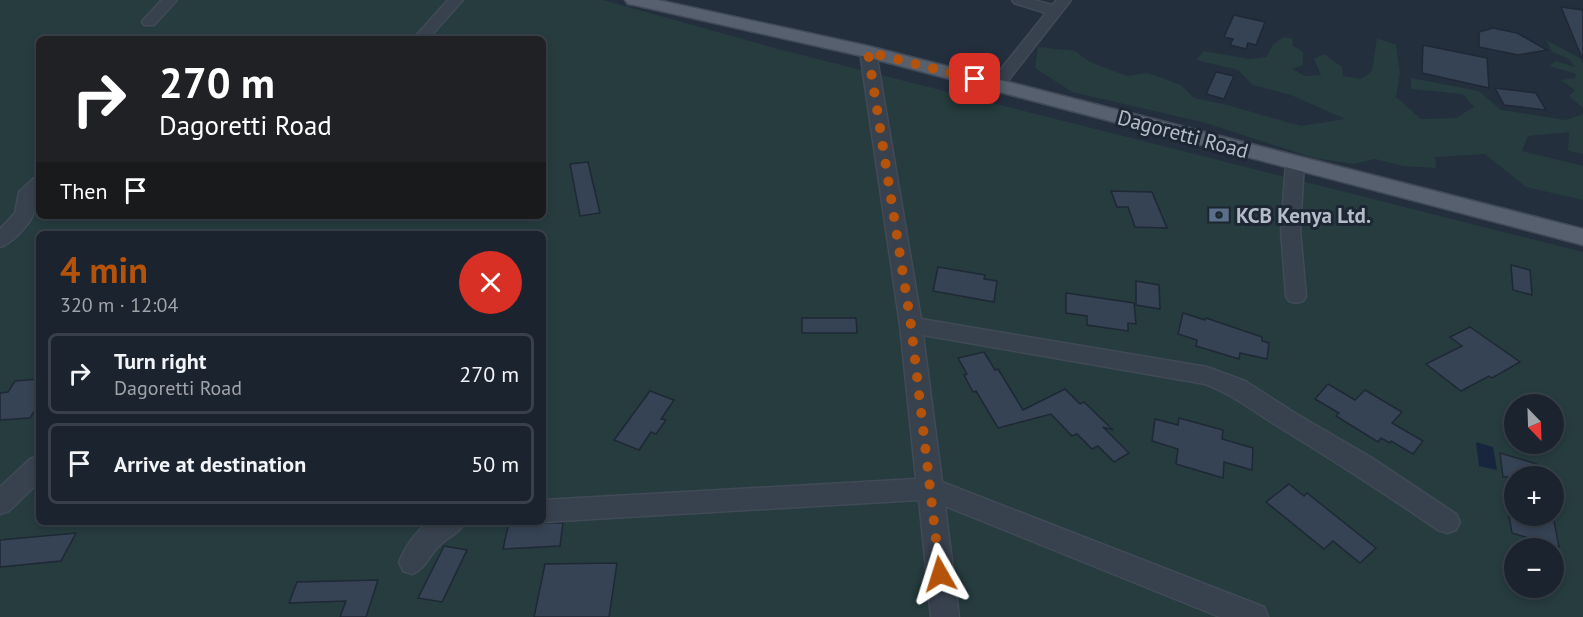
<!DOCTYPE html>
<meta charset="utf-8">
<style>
body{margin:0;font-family:"PT Sans",sans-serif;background:#242b36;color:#f1f3f6;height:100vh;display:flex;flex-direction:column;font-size:22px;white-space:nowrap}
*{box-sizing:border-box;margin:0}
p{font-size:20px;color:#a0a4aa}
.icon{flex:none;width:33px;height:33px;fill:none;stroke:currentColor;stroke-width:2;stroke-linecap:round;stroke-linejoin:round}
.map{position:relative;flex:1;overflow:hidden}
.drawer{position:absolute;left:36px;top:231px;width:510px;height:294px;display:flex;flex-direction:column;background:#1b232e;border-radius:9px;box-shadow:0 3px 9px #0003,0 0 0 2px #39404a}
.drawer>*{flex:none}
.banner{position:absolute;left:36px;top:36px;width:510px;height:183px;border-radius:9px;box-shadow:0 3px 9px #0003,0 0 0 2px #39404a;background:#202124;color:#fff;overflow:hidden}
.needle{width:39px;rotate:157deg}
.tools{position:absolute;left:1504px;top:394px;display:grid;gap:12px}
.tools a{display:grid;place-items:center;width:60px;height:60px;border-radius:50%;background:#1b232e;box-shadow:0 3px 9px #0003,0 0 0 2px #39404a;font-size:30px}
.pin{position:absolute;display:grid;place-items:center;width:51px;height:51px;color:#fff;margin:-26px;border-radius:12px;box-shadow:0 3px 9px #0006}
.me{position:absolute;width:66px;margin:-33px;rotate:354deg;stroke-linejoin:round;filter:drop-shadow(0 0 4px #0008)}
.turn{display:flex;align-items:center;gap:21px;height:126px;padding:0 24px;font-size:27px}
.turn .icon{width:78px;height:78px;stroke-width:2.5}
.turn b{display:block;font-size:42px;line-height:51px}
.then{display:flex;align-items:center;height:57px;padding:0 24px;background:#0003;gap:12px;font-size:22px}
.round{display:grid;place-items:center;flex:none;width:63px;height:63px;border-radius:32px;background:#242b36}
.head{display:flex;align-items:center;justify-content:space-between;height:102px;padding:0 24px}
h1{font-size:36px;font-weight:700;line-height:45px;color:#b45309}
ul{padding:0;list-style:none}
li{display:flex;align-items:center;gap:18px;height:81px;margin:0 12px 9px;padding:0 12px;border:3px solid #39404a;border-radius:9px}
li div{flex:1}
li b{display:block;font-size:22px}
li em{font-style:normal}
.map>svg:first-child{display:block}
.green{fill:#263c3f;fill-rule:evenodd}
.water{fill:#17263c}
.building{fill:#364354;stroke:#1f2835;stroke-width:1.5}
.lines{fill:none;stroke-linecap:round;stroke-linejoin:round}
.minor-casing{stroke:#414a57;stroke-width:3}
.major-casing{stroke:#414a57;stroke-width:3}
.minor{fill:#38414e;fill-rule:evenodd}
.major{fill:#56606e;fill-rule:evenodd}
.route{stroke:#b45309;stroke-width:10;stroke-dasharray:0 18}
.labels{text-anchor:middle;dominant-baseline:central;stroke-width:6;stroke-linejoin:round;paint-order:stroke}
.street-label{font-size:21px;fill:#b4bcc9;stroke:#1d2633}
.poi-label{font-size:21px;font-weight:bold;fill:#b4bcc9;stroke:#1d2633;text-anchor:start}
</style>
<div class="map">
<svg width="1583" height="617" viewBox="0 0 1583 617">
<rect width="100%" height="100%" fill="#242f3e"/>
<g class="green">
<path d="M 0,0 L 603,0 L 778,49 L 1583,252 L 1583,617 L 0,617 ZM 39,39 L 543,39 L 543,216 L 39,216 ZM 39,234 L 543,234 L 543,522 L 39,522 ZM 1515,405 L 1554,405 L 1554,444 L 1515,444 ZM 1515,477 L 1554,477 L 1554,516 L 1515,516 ZM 1515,549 L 1554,549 L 1554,588 L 1515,588 Z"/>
<polygon points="1283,37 1293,39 1292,45 1303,52 1303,65 1292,69 1305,76 1321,75 1314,59 1324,54 1342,67 1343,76 1361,79 1372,71 1377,38 1396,45 1400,74 1396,97 1421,119 1456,118 1474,107 1463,94 1411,89 1411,78 1479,91 1501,110 1566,120 1583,114 1583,154 1568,151 1569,132 1528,136 1522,151 1583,166 1583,200 1526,187 1485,154 1435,157 1436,168 1403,166 1375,159 1354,164 1314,158 1206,123 1072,92 1035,68 1038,47 1075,51 1090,62 1127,76 1148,73 1181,85 1194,98 1227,105 1301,126 1345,119 1291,95 1253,85 1238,70 1196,60 1204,51 1249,59 1266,57 1273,45"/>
<polygon points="1546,40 1580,58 1583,64 1583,108 1569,96 1575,90 1561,80 1575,78 1576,74 1550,66 1555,61 1575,67 1569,59 1552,52"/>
</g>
<polygon class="water" points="1476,442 1493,447 1497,470 1479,466"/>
<g class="building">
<polygon points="1561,7 1583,10 1583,58 1582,58"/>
<polygon points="1234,15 1265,22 1256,45 1248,43 1246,49 1230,45 1233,39 1224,37"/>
<polygon points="1493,28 1517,33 1547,50 1518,55 1479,47 1479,32"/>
<polygon points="1423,45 1487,58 1489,88 1422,73"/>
<polygon points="1216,72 1234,76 1224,99 1206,94"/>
<polygon points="1495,88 1536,93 1546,110 1504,105"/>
<polygon points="588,162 600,213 580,216 570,164"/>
<polygon points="1111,191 1152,192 1167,228 1135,227 1128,207 1117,207"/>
<polygon points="1511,265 1530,270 1532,295 1513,290"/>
<polygon points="938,267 985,275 984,279 997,281 994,302 933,291"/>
<polygon points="1136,281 1159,285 1160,309 1136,305"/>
<polygon points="1066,293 1134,303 1136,324 1128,323 1128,331 1087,325 1087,316 1066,313"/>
<polygon points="1183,313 1205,320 1206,318 1262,337 1262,341 1269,343 1267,359 1240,353 1239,359 1196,346 1197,340 1178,334"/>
<polygon points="802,318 856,318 857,333 802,333"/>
<polygon points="1470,327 1520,362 1492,378 1489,376 1461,391 1426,364 1462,346 1450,337"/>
<polygon points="984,352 995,370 998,369 1023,410 1065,389 1080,404 1084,402 1113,430 1103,427 1129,453 1114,462 1098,446 1092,449 1077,434 1072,436 1051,414 998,428 976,391 973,392 964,375 967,374 958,358"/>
<polygon points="39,379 39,404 30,418 0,420 0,393 8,392 15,381"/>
<polygon points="1328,384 1355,400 1365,390 1402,412 1392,423 1423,441 1413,454 1391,441 1390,443 1381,438 1378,442 1336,416 1339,413 1315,399"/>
<polygon points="650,391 674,400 661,419 666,420 656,434 651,432 639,450 614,440"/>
<polygon points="1179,418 1223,430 1222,439 1253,448 1252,470 1224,462 1223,478 1176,464 1178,449 1152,441 1155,419 1178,425"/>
<polygon points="1500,453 1537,464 1540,477 1503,477"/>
<polygon points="1289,484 1304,496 1307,493 1376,548 1360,563 1333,541 1324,549 1266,502"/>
<polygon points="1509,516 1553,516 1559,547 1512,533"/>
<polygon points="509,522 563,523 560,546 503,549"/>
<polygon points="76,533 61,561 0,567 0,540"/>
<polygon points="444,546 467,550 442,602 418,598"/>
<polygon points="617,563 609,617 534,617 545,564"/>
<polygon points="378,580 366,617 340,617 346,601 289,603 297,582"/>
</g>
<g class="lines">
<g class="minor-casing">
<g id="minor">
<polygon points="162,0 177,0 154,25 144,25 142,22 144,19"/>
<polygon points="448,0 463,0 428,39 413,39"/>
<polygon points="1012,0 1034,0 1052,5 1057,0 1071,0 1003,87 997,89 989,84 1046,13 1014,3"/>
<path d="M 868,47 L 876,52 L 921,319 L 1207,367 L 1245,381 L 1298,415 L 1372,458 L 1456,514 L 1460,522 L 1456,530 L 1447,533 L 1438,530 C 1387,495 1336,462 1284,430 C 1257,414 1234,395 1205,384 L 923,335 L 942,482 L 1264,607 L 1268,617 L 1220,617 L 945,506 L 959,617 L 931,617 L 919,500 L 543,522 L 542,522 L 543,500 L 916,479 L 900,325 L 860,52 Z"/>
<polygon points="1295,159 1301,160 1304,164 1300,230 1306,296 1303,301 1296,303 1289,301 1286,296 1281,230 1286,164 1289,160"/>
<path d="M 39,177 L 39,193 C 32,200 36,209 32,217 C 27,227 11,244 0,247 L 0,229 L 15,213 L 19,192 L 33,179 Z"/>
<polygon points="39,456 39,482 9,511 0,514 0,487 30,459"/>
<path d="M 429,522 L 465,522 C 460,533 449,536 441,544 C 429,554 426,569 412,574 L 403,571 L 399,562 C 406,546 414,533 429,522 Z"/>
</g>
</g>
<g class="major-casing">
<polygon id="major" points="625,0 658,0 868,46 1583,229 1583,245 866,57 634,5 628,4"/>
</g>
<use href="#minor" class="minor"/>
<use href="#major" class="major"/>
</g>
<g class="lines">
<polyline class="route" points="940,574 911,325 868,52 975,79"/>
</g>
<defs>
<g id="bank-bare" transform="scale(1.62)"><path d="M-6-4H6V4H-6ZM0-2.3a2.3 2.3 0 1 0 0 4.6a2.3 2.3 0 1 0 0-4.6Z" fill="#5c6f8a" stroke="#1d2633" stroke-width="2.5" paint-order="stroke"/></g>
</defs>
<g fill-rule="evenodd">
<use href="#bank-bare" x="1219" y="215"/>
</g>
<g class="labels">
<g class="street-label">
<text transform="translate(1183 134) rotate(15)">Dagoretti Road</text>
</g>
<g class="poi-label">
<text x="1236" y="215">KCB Kenya Ltd.</text>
</g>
</g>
</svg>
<div class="tools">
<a><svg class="needle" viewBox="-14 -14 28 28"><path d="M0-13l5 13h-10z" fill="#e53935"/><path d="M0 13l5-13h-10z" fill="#a0a4aa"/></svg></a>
<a>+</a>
<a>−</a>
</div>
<div class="pin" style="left:975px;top:79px;background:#d93025"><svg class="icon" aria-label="arrive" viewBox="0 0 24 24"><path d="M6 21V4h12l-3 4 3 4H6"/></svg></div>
<svg class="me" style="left:940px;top:574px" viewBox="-20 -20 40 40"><path d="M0-17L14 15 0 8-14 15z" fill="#b45309" stroke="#fff" stroke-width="4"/></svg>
<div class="banner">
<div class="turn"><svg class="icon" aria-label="right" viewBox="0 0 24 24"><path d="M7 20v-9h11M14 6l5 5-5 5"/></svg><div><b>270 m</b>Dagoretti Road</div></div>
<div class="then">Then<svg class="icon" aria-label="arrive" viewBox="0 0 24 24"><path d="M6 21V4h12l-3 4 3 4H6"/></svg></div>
</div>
<section class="drawer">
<div class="head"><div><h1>4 min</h1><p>320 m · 12:04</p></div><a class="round" style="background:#d93025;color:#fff"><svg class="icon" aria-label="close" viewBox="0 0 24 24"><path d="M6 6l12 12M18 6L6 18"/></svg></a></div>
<ul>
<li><svg class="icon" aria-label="right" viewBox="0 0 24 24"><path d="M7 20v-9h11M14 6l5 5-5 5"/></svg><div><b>Turn right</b><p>Dagoretti Road</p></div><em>270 m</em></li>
<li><svg class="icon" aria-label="arrive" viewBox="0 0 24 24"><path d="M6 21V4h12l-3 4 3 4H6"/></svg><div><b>Arrive at destination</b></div><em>50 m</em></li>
</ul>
</section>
</div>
